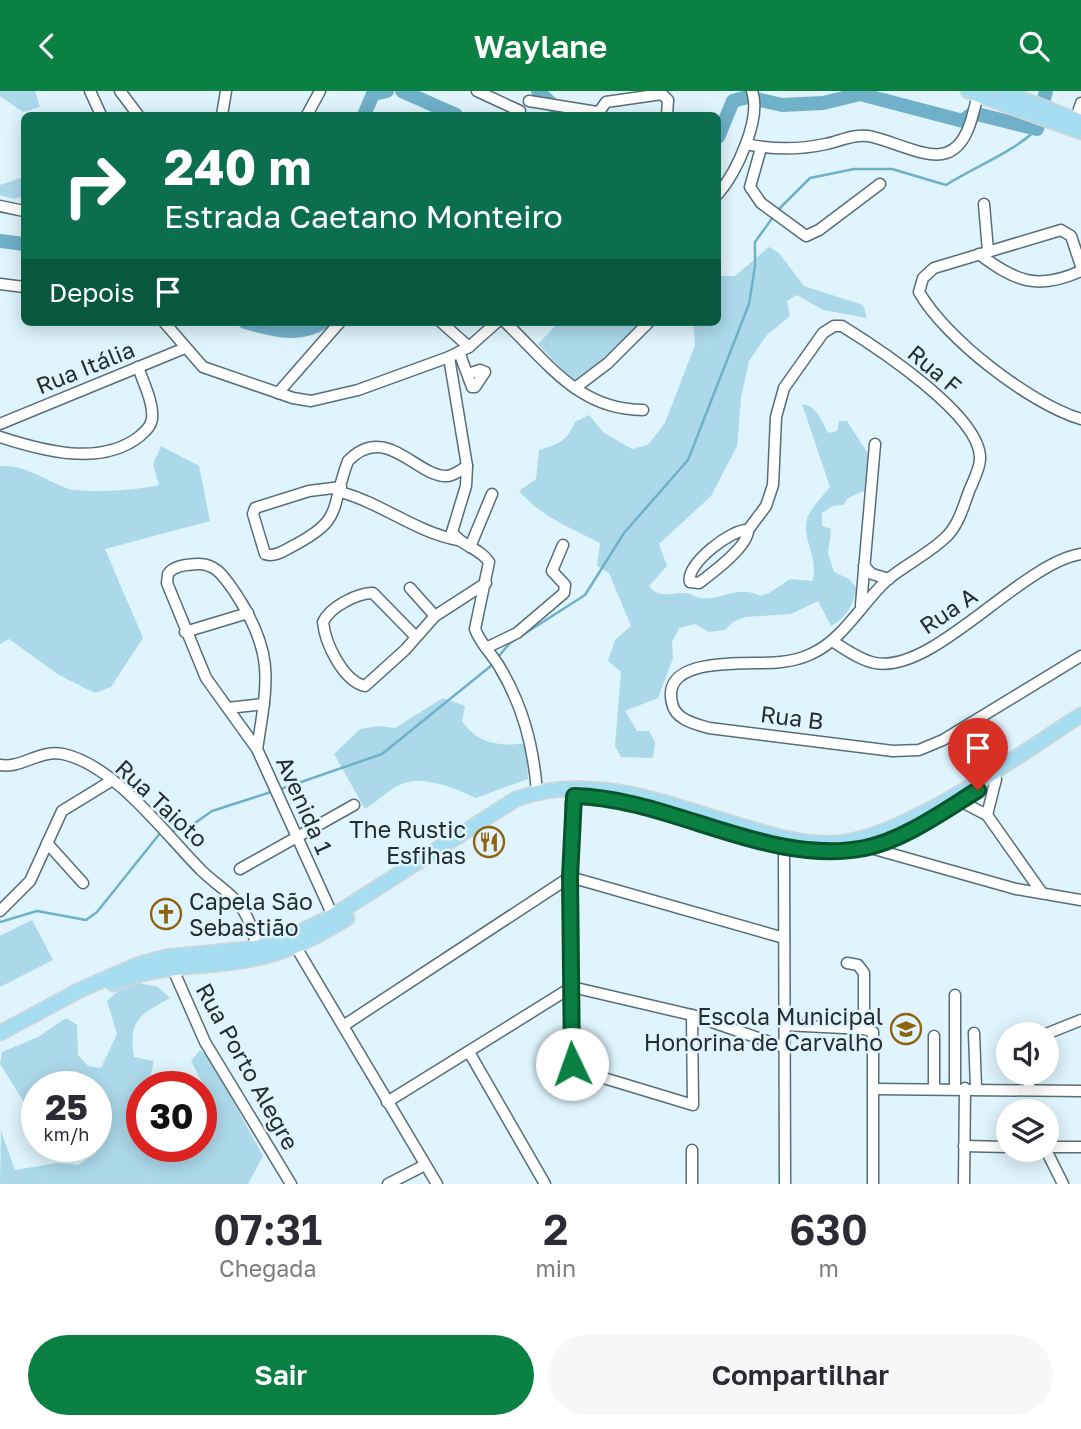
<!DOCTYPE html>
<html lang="pt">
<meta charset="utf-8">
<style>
body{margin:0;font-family:"Golos Text",sans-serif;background:#f7f7f7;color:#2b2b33;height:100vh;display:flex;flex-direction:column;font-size:26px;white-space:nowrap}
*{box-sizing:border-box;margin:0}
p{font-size:23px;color:#7c7c81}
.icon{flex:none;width:38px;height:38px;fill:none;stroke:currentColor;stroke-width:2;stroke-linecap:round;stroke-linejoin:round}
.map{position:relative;height:1093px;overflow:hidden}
.panel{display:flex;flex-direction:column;background:#fff;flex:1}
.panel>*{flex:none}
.top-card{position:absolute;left:21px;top:21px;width:700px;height:214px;border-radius:10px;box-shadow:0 4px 18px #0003;background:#0b6e4f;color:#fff;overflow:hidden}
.fabs{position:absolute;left:996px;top:931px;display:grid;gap:14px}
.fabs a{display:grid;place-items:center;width:63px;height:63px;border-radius:50%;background:#fff;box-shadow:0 4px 18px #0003;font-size:35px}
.speed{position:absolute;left:21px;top:980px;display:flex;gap:14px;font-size:35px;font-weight:700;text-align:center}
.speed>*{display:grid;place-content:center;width:91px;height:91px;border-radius:50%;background:#fff;box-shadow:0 4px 18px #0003;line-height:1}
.speed small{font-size:18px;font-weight:400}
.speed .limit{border:10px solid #d22;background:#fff;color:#111}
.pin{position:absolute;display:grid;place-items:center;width:60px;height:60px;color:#fff;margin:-72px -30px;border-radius:50% 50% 50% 0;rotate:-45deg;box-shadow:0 0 7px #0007}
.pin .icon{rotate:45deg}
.me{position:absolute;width:77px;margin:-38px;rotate:357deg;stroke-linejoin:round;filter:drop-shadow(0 0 5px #0008)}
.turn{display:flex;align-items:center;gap:24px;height:147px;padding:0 28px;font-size:32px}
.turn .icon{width:91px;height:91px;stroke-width:2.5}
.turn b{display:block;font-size:49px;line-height:60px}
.then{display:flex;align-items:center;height:66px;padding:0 28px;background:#0003;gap:14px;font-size:26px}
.eta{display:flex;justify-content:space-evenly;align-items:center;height:119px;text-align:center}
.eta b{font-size:42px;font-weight:600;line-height:49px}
.action{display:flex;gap:14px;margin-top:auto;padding:14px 28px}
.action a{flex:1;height:80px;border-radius:42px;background:#0b8043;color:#fff;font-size:28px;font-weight:600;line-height:80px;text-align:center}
.action a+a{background:#f7f7f7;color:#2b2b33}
header{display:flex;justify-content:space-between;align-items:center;height:91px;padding:0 28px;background:#0b8043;color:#fff;font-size:32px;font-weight:600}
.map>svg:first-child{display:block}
.green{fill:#acd9ea}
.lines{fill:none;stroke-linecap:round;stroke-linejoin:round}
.stream{stroke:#70b0c8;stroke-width:2.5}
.river{stroke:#70b0c8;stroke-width:14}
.minor-casing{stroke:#576e77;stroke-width:13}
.major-casing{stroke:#d3d5d6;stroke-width:17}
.minor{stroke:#fff;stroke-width:10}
.major{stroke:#a6ddf1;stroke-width:14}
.route-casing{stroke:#07532c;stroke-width:18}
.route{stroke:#0b8043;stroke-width:12}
.labels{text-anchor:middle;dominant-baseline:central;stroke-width:5;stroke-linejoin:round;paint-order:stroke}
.street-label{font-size:23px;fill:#242d31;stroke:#dff4fc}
.poi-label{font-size:23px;fill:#242d31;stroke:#dff4fc;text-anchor:end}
</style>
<header><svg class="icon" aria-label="back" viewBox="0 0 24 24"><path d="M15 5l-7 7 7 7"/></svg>Waylane<svg class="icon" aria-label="search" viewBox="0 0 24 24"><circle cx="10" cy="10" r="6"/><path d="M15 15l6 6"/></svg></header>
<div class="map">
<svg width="1081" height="1093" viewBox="0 0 1081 1093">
<rect width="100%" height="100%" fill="#dff4fc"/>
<g class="green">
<polygon points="0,0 35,0 40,16 23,21 0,5"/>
<polygon points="24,86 24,105 14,108 0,104 0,94"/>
<path d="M 769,156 L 779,162 L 804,195 L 863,214 L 867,227 L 823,219 L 797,204 L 787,210 L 790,225 L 767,244 L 749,270 L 741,307 L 737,355 L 711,405 L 659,453 L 667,475 L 649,495 C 660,508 669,502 685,502 C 690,502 694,506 700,507 C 722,510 739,493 760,505 L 769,502 L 790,488 L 812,490 C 819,469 805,454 806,434 C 806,421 822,406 830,396 L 802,313 C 817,315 821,329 828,342 L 837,340 L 839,330 L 847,330 L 867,361 L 870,397 L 848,407 L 843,414 L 833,415 L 822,422 L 822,435 L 831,438 L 828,462 L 834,481 L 849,488 L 857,497 C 853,514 847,526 831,535 L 818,510 L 791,523 L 745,526 L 733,531 L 725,539 L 709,541 L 695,533 L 679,537 L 672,551 L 673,567 L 658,607 L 625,620 L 637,640 L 649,640 L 655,651 L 653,667 L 621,666 L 615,655 L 621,581 L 608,570 L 615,549 L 631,535 L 609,482 L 597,475 L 600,452 C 571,437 540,425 519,400 L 536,388 L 539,359 C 559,353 567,350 575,331 L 589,324 L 604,342 L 632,358 L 648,354 L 665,332 L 695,254 L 693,231 L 718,231 L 718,185 L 735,185 Z"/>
<polygon points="559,231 651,231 573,290 538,253"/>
<path d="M 161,355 L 199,375 L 210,430 L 105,458 L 143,547 L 111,596 L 95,602 L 59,584 L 9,548 L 0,553 L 0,375 C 26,374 43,388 66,397 C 83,403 142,399 159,394 L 153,373 Z"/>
<path d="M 443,607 L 465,615 L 462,630 C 477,653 501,656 526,652 L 528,688 L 476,707 C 453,696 417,680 392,698 C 383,704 375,712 365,718 L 334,663 L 360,638 L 378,635 L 395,637 Z"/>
<polygon points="32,829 53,869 0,896 0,845"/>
<path d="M 139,892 L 158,896 L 170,907 C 140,924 128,928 134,966 L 154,970 L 150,987 L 154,996 L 142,996 L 142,1055 L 201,1055 L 201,1031 L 207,1018 L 202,991 L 191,970 L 200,959 L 209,966 L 263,1065 L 248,1093 L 0,1093 L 1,1040 L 15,1079 L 57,1072 L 78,1074 L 96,1062 L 93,1055 L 96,1055 L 96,996 L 37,996 L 37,1032 L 0,973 L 2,961 L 38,946 L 66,927 L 77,934 L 78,964 L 88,975 L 101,977 L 117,943 L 107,910 L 121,897 Z"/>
</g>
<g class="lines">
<g class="stream">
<path d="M 777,120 L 810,87 L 854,78 L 892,78 L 946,94 C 976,75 1012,62 1037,38"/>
<polyline points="498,566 510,552 585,504 624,442 688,369 749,213 755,175 755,151 773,126"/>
<polyline points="278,699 382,663 492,574"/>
<polyline points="171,740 185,739 212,720 271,701"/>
<polyline points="0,831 37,820 86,829 97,821 161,741"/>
</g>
<g class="river">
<polyline points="402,0 456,24"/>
<polyline points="538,0 563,24"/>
<polyline points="364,24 373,3 387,0"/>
<polyline points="718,46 733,10 747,6 782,14 823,12 860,3 963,30 973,22 1037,38 1046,0"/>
<polyline points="0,150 24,153"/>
<path d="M 245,231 C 271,238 300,247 323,231"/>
</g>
<g class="minor-casing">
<g id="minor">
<polyline points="90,0 101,24"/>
<polyline points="120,0 138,24"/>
<polyline points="477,0 520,20"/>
<polyline points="529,10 597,21"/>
<polyline points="222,24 226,0"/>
<polyline points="307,24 320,0"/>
<polyline points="597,24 606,11 662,3 668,9 667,24"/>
<polyline points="1076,28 1081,12"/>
<path d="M 746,53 C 773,59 798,59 826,53 C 840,50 853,43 868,45 C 889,48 926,69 946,62 C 968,55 973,23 978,3"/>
<polyline points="761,57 750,96 761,112 806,145 819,139 880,93"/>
<path d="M 718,103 C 736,82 762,28 752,0"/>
<polyline points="984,113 988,160"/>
<polyline points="0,115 24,120"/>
<path d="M 979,163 C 1015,190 1037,200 1081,180"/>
<path d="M 1081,175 L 1071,145 L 1061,139 L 934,177 L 923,187 L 919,201 C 945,247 1030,313 1081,328"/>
<polyline points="0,193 24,196"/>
<polyline points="164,231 203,276 293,307 311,310 358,299 449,266 469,256 497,231"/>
<polyline points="441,231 469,256"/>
<path d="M 505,231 C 548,272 579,319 643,319"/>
<polyline points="459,261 472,296 475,296 485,281 480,279 468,283"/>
<path d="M 449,266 L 467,375 L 466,395 L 452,441 C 461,455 480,457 489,471 L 475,538 C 480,552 491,562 499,575 C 523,615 533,654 537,700"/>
<polyline points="575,297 608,272 649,231"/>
<polyline points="278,302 340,231"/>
<polyline points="0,333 185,257"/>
<path d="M 0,346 C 43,360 101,376 140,345 C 145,340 151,336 152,328 C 154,312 143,291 138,276"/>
<path d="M 341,396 L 309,400 L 255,417 L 253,423 L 265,463 C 274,466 282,461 291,456 C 345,428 329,420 348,370 C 386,330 418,388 448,385 C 455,384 461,379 467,375"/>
<path d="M 340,401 C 382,412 415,441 458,449"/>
<path d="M 748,439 C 749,455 711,483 699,492 L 690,491 C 685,473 733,437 748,439 L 766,415 L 773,394 L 776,326 L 784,297 L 823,242 L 834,235 L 842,235 C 876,256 982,325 980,368 C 980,378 972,392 968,403 C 963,417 958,434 947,445 C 929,463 906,473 887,489 C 862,512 843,549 811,563 C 803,567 790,570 781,571 C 754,575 660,562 672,612 C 675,629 696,633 709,637 L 893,660 L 919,659 L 943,649 L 1081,565"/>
<polyline points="470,456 492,403"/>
<polyline points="864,475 872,483 889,488"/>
<polyline points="410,497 435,525"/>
<polyline points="861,514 875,353"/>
<polyline points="185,541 248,522"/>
<path d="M 416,546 L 373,502 C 357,502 330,516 323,531 C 325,552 343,590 365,595 L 405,559 L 435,525 L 486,492"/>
<path d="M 832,550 C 845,558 860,569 875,572 C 934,583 1020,473 1081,463"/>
<polyline points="486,557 517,542 564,502 565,494 552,480 563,454"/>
<polyline points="228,617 264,613"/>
<path d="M 257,658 C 268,589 275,561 234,500 C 224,486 216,472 197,473 C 187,474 174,474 168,483 L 167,492 L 206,587 L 257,658 L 333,825"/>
<path d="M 0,674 C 21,678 40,658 63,663 C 115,674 165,743 202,780 C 213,791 228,800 238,812 C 249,825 253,841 257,857"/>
<polyline points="580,696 571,712 570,928 574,978 693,1014 692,924"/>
<polyline points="960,710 987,724 1042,802"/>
<polyline points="987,724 996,688"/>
<polyline points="47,752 83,792"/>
<polyline points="784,755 785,1093"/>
<polyline points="867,756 1016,798 1081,809"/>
<polyline points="240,778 354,714"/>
<polyline points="0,820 30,790 62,720 111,690"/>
<polyline points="293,851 437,1093"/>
<polyline points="847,872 858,874 864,882 864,938"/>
<polyline points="172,876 205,951 291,1093"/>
<polyline points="955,904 955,997"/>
<polyline points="784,934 864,938 873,941 873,1093"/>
<polyline points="343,935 570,786 784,847"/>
<polyline points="974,942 976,997"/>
<polyline points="1046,943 1081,929"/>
<polyline points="934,945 934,997"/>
<polyline points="469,961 545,1093"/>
<polyline points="1029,997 1029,982"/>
<polyline points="874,998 1081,1000"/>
<polyline points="387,1011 572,896 692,924 784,956"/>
<polyline points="964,1055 1008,1056"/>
<polyline points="1046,1056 1081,1056"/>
<polyline points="692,1059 692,1093"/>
<polyline points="1046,1059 1063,1093"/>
<polyline points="388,1093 425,1074"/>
<polyline points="964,1093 965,997"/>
</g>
</g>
<g class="major-casing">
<g id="major">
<polyline points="968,0 1081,41"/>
<polyline points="1002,0 1081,31"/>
<path d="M 113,893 C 154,874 198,877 242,870 C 281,864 314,848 347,827"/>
<path d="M 0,942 L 80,899 L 137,874 L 166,866 L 257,857 L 290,846 L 333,825 L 516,708 C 593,679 673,716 748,737 C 778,746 806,754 837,752 C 907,746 1020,663 1081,624"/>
</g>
</g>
<use href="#minor" class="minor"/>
<use href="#major" class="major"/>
</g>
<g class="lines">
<g class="route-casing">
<path id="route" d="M 572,973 L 570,786 L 574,705 C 671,707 768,776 865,757 C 904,749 944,720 978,699"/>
</g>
<use href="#route" class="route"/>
</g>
<defs>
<g id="restaurant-ring" transform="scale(1.575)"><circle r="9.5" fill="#dff4fc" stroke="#90620c" stroke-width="1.5"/><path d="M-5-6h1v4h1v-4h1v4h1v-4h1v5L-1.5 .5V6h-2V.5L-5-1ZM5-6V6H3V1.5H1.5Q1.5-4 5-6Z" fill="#90620c"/></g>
<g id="church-ring" transform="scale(1.575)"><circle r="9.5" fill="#dff4fc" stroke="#90620c" stroke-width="1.5"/><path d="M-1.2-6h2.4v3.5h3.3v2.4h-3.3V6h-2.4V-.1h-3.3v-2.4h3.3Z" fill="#90620c"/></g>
<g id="school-ring" transform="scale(1.575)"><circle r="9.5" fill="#dff4fc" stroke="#90620c" stroke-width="1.5"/><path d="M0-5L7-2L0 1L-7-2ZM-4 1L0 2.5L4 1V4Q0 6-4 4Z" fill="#90620c"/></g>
</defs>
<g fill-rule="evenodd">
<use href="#restaurant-ring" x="489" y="751"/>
<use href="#church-ring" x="166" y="823"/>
<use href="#school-ring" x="906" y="938"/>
</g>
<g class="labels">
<g class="street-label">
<text transform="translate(85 276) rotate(-22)">Rua Itália</text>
<text transform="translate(935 278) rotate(40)">Rua F</text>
<text transform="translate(948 519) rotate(-34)">Rua A</text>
<text transform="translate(792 626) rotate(7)">Rua B</text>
<text transform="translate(162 712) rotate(43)">Rua Taioto</text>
<text transform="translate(305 714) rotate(66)">Avenida 1</text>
<text transform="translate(248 975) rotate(61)">Rua Porto Alegre</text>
</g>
<g class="poi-label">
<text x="466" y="738">The Rustic<tspan x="466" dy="26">Esfihas</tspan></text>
<text x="189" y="810" text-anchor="start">Capela São<tspan x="189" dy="26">Sebastião</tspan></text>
<text x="883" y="925">Escola Municipal<tspan x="883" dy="26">Honorina de Carvalho</tspan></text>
</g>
</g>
</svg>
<div class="fabs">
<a><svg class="icon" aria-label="sound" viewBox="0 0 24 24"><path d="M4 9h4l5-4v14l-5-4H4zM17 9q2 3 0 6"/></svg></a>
<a><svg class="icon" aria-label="layers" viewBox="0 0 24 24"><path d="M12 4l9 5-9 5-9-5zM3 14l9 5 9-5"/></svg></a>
</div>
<div class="speed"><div>25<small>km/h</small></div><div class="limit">30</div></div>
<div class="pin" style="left:978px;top:699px;background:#d93025"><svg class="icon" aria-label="arrive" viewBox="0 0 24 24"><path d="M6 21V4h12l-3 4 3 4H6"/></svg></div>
<svg class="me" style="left:572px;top:973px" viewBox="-20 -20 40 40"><circle r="19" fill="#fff"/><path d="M0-13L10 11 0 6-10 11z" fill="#0b8043"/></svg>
<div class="top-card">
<div class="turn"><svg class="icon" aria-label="right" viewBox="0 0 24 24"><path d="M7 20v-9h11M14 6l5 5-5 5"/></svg><div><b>240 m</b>Estrada Caetano Monteiro</div></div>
<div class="then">Depois<svg class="icon" aria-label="arrive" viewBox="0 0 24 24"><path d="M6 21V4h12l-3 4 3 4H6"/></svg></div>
</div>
</div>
<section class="panel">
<div class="eta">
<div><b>07:31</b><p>Chegada</p></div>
<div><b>2</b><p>min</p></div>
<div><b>630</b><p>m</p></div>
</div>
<div class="action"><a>Sair</a><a>Compartilhar</a></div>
</section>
